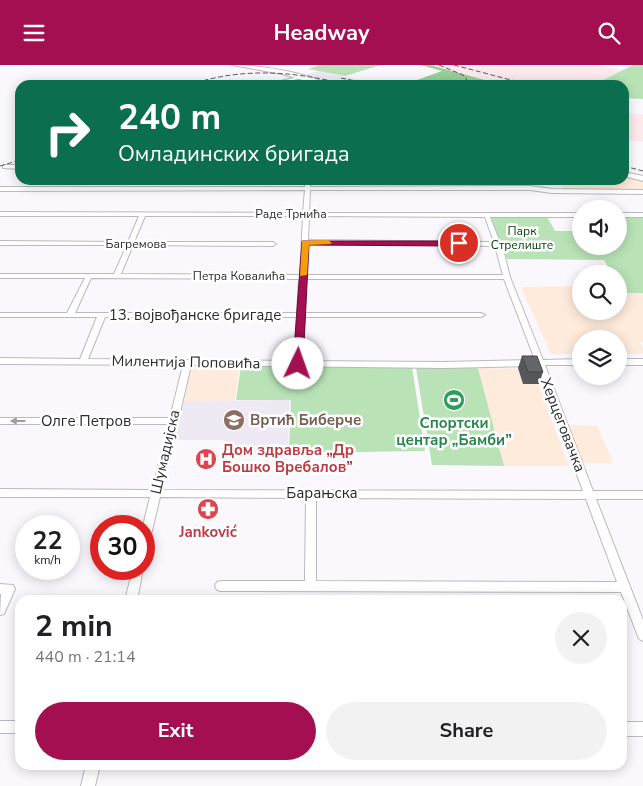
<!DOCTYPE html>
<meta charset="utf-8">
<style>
body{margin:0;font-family:"Nunito Sans",sans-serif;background:#f2f2f2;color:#202124;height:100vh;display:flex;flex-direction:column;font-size:19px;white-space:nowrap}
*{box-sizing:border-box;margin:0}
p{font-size:16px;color:#757577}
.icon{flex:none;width:28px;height:28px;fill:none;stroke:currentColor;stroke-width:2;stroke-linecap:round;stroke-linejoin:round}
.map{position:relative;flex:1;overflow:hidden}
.panel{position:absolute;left:15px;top:530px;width:612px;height:175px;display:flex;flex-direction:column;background:#fff;border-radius:15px;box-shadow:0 2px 12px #0003}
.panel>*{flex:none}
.guide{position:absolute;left:15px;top:15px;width:614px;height:105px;border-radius:15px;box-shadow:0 2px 12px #0003;background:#0b6e4f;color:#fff;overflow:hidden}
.tools{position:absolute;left:572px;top:135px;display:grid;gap:10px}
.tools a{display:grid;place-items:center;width:55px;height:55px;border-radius:50%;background:#fff;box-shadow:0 2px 12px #0003;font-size:25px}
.speed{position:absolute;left:15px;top:450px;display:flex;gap:10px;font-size:25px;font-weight:700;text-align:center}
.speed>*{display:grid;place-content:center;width:65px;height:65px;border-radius:50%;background:#fff;box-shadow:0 2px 12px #0003;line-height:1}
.speed small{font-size:12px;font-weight:400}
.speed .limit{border:8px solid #d22;background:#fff;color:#111}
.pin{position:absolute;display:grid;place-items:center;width:42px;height:42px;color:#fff;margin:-21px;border:2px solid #fff;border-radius:50%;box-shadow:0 1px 5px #0007}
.me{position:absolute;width:55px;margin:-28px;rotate:3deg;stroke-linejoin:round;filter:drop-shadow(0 0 4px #0008)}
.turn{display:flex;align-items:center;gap:18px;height:105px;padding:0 20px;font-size:22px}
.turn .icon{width:65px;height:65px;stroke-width:2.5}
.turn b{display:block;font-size:35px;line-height:42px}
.round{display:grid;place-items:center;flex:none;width:52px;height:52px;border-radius:26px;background:#f2f2f2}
.summary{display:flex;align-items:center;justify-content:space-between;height:85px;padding:0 20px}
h1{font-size:30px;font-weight:700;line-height:38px}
.cta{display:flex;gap:10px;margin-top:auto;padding:10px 20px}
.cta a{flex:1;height:58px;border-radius:30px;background:#a30f50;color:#fff;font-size:20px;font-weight:700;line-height:58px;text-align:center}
.cta a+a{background:#f2f2f2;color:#202124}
header{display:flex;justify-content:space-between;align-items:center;height:65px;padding:0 20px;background:#a30f50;color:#fff;font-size:22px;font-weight:700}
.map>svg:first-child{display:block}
.commercial{fill:#ffebdb}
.industrial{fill:#fee9ec}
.built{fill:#efe9f4}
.green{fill:#b9e3b7}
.forest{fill:#98d096}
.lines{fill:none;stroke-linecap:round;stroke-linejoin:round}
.minor-casing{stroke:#bbb9bd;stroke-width:2}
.primary-casing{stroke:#bbb9bd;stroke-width:2}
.minor{fill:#fff;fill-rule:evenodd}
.primary{fill:#fff;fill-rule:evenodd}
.rail{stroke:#5d5b5e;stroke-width:1;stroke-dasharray:5 2.5;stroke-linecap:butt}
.wall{fill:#56575a}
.shaded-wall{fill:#46474a}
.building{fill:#646569;stroke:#46474a}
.oneway{fill:#9f9fa0}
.route{fill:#a30f50;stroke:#6a0a34}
.slow{fill:#f59e0b}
.labels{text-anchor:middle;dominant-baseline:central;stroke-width:5;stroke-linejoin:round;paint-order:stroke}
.far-street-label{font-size:12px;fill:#2a292b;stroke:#fff}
.far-park-label{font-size:12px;fill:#04420a;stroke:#fff}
.street-label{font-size:15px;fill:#2a292b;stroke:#fff}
.education-label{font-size:15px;font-weight:bold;fill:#785e54;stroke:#fff;text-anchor:start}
.leisure-label{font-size:15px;font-weight:bold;fill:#27864d;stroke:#fff}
.health-label{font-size:15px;font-weight:bold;fill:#be3a42;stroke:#fff;text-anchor:start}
</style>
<header><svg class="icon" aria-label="menu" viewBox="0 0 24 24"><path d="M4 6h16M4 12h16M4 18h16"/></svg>Headway<svg class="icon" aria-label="search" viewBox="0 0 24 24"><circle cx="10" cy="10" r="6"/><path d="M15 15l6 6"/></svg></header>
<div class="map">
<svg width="643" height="721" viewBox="0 0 643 721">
<rect width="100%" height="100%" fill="#faf8fc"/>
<g class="commercial">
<polygon points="624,111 643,116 643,126 565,125 558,115 624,115"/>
<polygon points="467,115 540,115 545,122 470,122"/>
<polygon points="581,221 581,246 619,246 619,228 643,228 643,277 640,278 643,283 643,289 619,289 619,274 581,274 581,289 551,289 521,222"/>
<polygon points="192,298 240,298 235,336 184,336"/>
<polygon points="478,303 533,304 569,401 504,401"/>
<polygon points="566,360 597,361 613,398 580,398"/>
</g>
<g class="industrial">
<polygon points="430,0 599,0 622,5 592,20 503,20"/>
<polygon points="624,48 643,49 643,77 624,75"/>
</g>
<g class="built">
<polygon points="318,6 375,18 381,20 330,20 303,11"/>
<polygon points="290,335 288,388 222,388 224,375 175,375 184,336"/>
</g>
<g class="green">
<polygon points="320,0 381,0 345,11 308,4"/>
<polygon points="633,0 643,0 643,34 624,33 624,20 612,20 599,17"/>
<polygon points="490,151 547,152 555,166 581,166 581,181 619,181 619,153 643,153 643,228 624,228 619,220 619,209 612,209 604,195 507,194"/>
<polygon points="241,301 412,302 425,386 289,388 291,335 236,335"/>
<polygon points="416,303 478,303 504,401 432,400"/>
</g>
<polygon class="forest" points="421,0 430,0 503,20 403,20 442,6"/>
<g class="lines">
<g class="minor-casing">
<g id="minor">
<polygon points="301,11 302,13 272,20 265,20"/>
<polygon points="5,100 20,100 20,104 3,103 3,101"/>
<path d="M 305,115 L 311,115 L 310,122 L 530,121 L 552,124 L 643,125 L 643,129 L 552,128 L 530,125 L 310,125 L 309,148 L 581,148 L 581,152 L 490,152 L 504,188 L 510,212 L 543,295 L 581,294 L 581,300 L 545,300 L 593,426 L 643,426 L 643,434 L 596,434 L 643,555 L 643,576 L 639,574 L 621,527 L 221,526 L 217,525 L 215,521 L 217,517 L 221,516 L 305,516 L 306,433 L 160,432 L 149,478 L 148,481 L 144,483 L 143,461 L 150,432 L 0,432 L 0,424 L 152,425 L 169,359 L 0,359 L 0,353 L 170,353 L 183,300 L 0,299 L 0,293 L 80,294 L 97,252 L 0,252 L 0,248 L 67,248 L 85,213 L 0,213 L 0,209 L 114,209 L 127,180 L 0,180 L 0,176 L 128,177 L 139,151 L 0,151 L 0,147 L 303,148 L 305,125 L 0,126 L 0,122 L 305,122 ZM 145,151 L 303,151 L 300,210 L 121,209 L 133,180 L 273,181 L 276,179 L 273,177 L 134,177 ZM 309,151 L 485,152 L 494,177 L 308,175 ZM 308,179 L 495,181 L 503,210 L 306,210 ZM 91,213 L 299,214 L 297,248 L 75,248 ZM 306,214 L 504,214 L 535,295 L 443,297 L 302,296 L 304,252 L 481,252 L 485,250 L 481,248 L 304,248 ZM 105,252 L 297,252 L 294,296 L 88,294 ZM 191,300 L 443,303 L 537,301 L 583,426 L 162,425 ZM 316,433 L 586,434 L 617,517 L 316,516 Z"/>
<rect x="619" y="148" width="24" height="4"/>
<rect x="619" y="294" width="24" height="6"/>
<polygon points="133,504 143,504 137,535 125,535"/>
<polygon points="0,519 13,520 15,524 4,549 0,550 1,529 0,529"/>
<rect x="0" y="656" width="20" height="12"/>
<rect x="622" y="657" width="21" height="14"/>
<polygon points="86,700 100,700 95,721 81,721"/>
</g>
</g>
<g class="primary-casing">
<g id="primary">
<path d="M 232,0 C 257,0 308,7 328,20 L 319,20 L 282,9 Z"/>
<polygon points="624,107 643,111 643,116 624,111"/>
</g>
</g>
<use href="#minor" class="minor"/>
<use href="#primary" class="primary"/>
<g class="rail">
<polyline points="439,0 463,10 471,20"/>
<polyline points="454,0 530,20"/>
<polyline points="341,13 375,20"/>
<path d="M 189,20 C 242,2 294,6 348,20"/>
<polyline points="0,101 20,95"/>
<polyline points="624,101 643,106"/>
</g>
</g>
<g class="wall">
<polygon points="510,115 533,115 521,119"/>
<polygon points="522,291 543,307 539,319 523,319 518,303"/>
</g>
<polygon class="shaded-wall" points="522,115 533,115 521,119"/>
<polygon class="building" points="522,291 537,291 543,307 528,307"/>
<defs><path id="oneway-solid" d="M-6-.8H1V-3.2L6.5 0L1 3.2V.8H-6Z" transform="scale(1.25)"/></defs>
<use class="oneway" href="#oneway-solid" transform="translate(18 356) rotate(-180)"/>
<polygon class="route" points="302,176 459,176 463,178 459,181 309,180 303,299 298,302 293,299"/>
<polygon class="slow" points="328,175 332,178 330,179 309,180 307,210 300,211 302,176"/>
<defs>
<g id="stadium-disc" transform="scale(1.125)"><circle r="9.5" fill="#2e9e5b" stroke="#fff"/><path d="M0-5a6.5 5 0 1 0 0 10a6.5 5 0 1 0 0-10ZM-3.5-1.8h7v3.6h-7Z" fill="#fff"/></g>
<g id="school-disc" transform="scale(1.125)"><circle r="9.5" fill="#8d6e63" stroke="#fff"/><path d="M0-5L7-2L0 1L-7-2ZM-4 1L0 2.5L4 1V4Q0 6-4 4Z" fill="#fff"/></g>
<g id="hospital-disc" transform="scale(1.125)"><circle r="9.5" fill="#e0444e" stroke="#fff"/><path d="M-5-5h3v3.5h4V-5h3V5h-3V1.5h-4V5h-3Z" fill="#fff"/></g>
<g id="pharmacy-disc" transform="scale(1.125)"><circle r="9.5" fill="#e0444e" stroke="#fff"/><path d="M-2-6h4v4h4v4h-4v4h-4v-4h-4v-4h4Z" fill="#fff"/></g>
</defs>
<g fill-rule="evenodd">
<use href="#stadium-disc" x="454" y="335"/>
<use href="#school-disc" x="234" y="355"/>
<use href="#hospital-disc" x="206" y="394"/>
<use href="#pharmacy-disc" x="208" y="444"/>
</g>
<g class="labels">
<g class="far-street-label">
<text x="291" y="149">Раде Трнића</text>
<text x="136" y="179">Багремова</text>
<text x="239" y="211">Петра Ковалића</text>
</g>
<g class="far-park-label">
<text x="522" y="166">Парк<tspan x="522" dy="14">Стрелиште</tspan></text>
</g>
<g class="street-label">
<text x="195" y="250">13. војвођанске бригаде</text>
<text transform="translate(186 297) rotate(1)">Милентија Поповића</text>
<text x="86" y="356">Олге Петров</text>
<text transform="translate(563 360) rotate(69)">Херцеговачка</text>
<text transform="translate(165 387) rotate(-77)">Шумадијска</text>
<text x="322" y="428">Барањска</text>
</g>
<g class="education-label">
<text x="250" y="355">Вртић Биберче</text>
</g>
<g class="leisure-label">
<text x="454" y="358">Спортски<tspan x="454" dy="17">центар „Бамби”</tspan></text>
</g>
<g class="health-label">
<text x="222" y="385">Дом здравља „Др<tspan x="222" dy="17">Бошко Вребалов”</tspan></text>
<text x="208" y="467" text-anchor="middle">Janković</text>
</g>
</g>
</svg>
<div class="tools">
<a><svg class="icon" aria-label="sound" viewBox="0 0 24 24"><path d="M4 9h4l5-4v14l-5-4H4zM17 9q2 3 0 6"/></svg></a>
<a><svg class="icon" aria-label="search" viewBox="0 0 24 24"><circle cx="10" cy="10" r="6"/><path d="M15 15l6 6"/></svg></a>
<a><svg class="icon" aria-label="layers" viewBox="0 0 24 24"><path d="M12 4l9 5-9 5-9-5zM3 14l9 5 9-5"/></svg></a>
</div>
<div class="speed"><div>22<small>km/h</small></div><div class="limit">30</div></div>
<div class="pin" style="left:459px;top:178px;background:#d93025"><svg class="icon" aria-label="arrive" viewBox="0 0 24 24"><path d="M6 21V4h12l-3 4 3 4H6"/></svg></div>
<svg class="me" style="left:298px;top:299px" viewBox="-20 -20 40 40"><circle r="19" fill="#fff"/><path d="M0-13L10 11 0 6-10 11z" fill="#a30f50"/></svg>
<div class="guide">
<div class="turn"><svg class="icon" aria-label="right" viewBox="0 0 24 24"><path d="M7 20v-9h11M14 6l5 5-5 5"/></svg><div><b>240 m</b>Омладинских бригада</div></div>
</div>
<section class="panel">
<div class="summary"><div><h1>2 min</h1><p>440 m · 21:14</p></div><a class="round"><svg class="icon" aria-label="close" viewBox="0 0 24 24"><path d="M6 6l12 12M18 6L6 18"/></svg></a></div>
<div class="cta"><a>Exit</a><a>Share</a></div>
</section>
</div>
